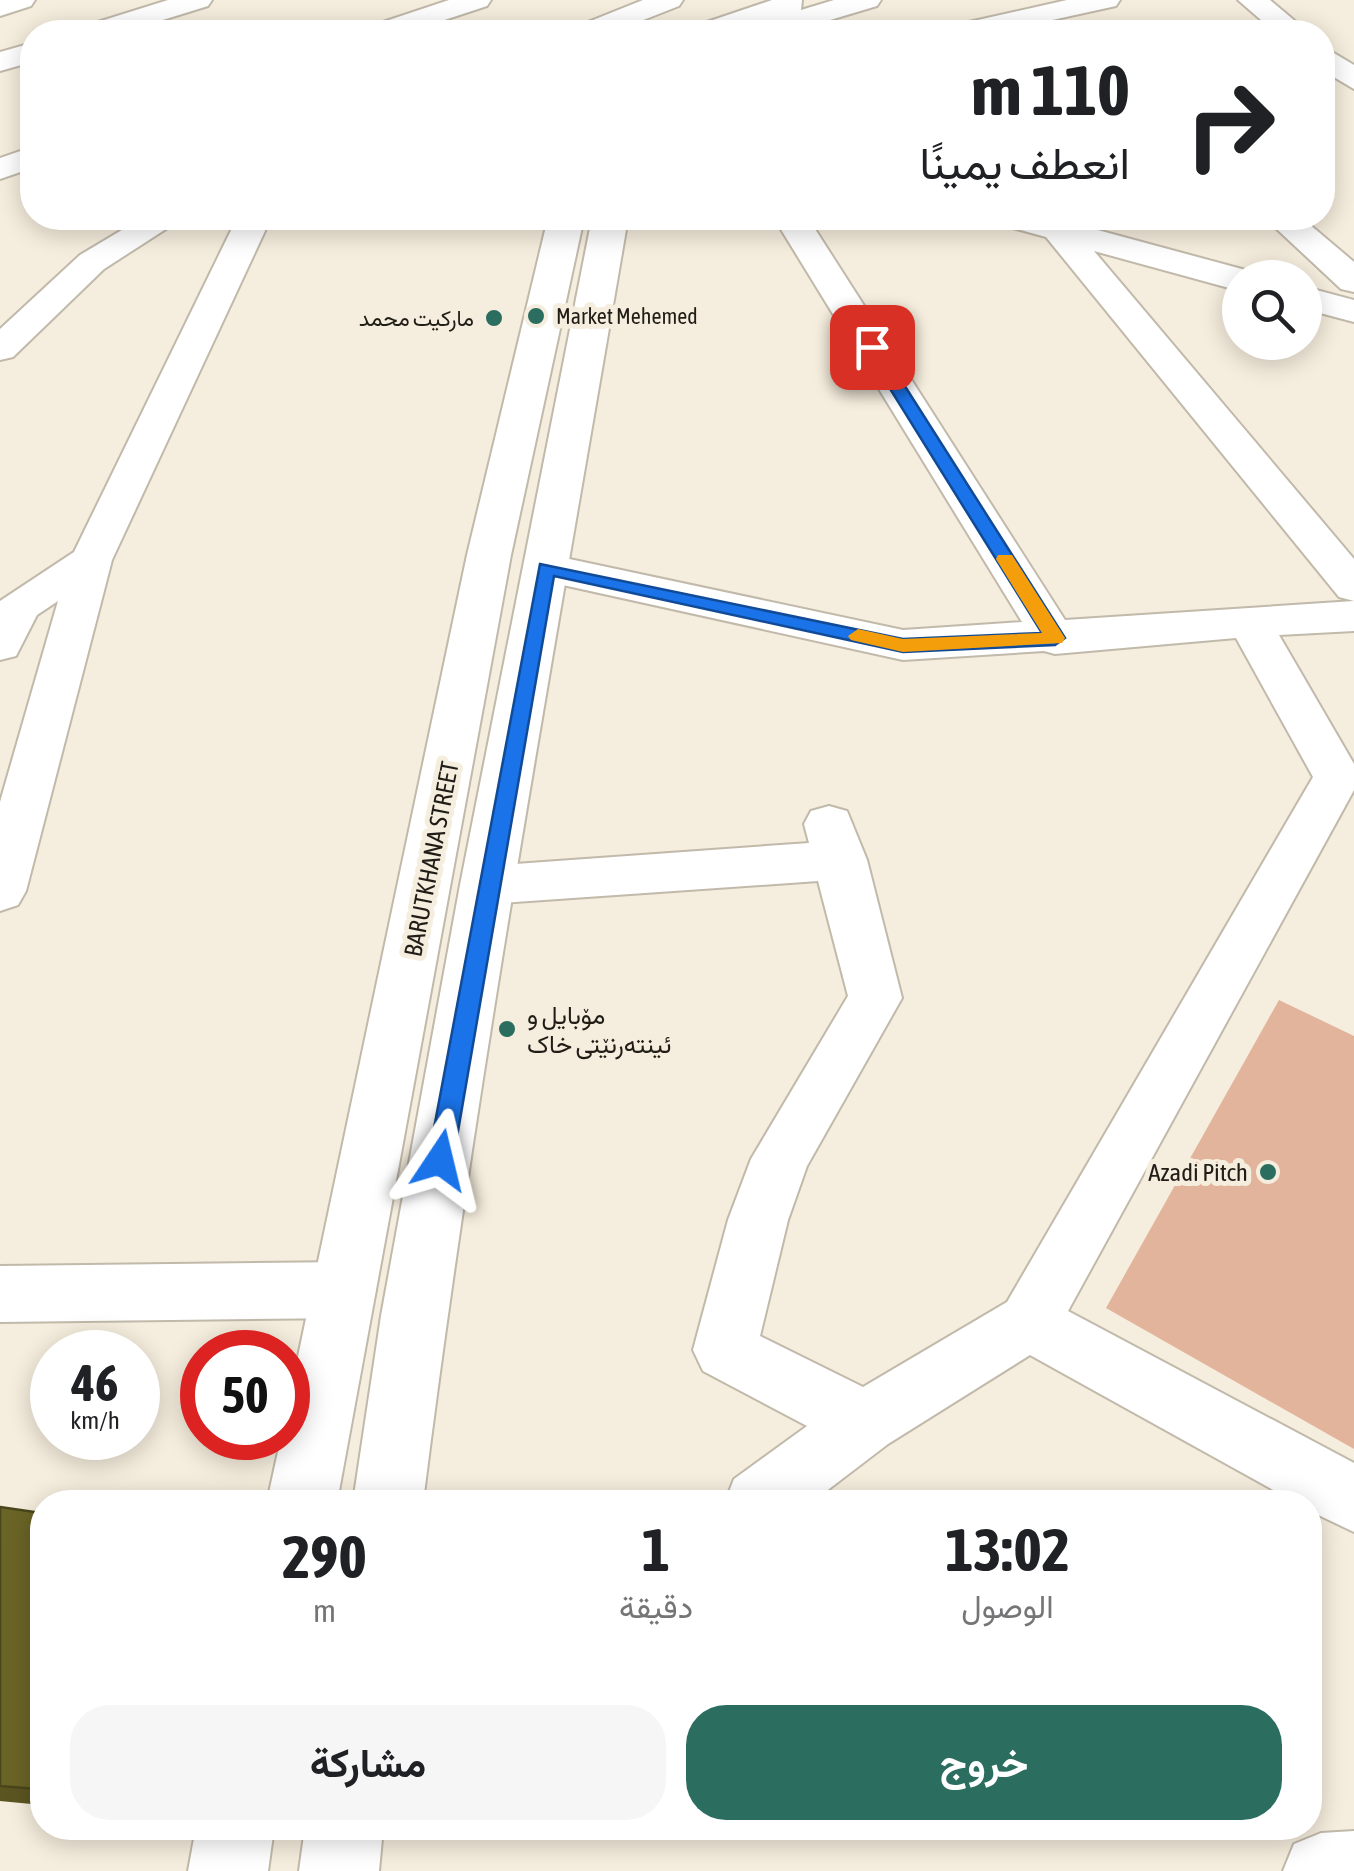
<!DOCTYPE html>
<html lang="ar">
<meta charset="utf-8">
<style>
body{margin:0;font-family:"Asap Condensed",Vazirmatn,sans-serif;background:#f6f6f6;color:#202124;direction:rtl;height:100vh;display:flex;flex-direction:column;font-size:38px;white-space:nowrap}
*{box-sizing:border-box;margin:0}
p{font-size:32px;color:#757577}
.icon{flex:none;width:55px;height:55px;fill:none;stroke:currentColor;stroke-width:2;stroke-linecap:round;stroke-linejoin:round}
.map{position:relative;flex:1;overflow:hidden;direction:ltr}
.sheet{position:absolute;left:30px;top:1490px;width:1292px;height:350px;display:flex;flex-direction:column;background:#fff;border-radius:40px;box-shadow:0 5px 25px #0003;direction:rtl}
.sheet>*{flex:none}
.banner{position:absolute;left:20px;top:20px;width:1315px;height:210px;border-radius:40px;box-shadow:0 5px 25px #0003;direction:rtl;background:#fff;color:#202124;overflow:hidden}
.tools{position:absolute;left:1222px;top:260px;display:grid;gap:20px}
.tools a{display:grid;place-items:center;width:100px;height:100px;border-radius:50%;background:#fff;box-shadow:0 5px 25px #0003;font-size:50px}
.speed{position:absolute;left:30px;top:1330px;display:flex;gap:20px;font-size:50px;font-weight:700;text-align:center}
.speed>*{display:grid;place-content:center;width:130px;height:130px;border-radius:50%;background:#fff;box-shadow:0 5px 25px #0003;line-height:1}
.speed small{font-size:25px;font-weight:400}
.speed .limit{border:15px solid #d22;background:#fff;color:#111}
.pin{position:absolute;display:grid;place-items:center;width:85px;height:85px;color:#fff;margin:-42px;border-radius:20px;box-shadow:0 5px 15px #0006}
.me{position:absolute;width:110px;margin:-55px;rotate:10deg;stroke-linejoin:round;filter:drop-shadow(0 0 8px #0008)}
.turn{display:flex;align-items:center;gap:35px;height:210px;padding:0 40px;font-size:45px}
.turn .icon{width:130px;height:130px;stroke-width:2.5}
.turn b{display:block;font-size:70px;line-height:85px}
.eta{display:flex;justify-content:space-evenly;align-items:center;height:170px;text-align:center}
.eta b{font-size:60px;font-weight:700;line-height:70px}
.action{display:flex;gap:20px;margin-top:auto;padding:20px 40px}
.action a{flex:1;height:115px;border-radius:40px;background:#2b6e60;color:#fff;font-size:40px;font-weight:700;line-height:115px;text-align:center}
.action a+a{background:#f6f6f6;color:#202124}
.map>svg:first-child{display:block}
.green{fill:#e3b49c}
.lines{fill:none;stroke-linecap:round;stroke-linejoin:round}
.street-casing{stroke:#c1b9aa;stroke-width:4}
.secondary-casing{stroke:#c1b9aa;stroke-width:4}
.street{fill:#fff;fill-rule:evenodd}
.secondary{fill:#fff;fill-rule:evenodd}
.wall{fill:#5b5621}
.shaded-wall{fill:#4a461b}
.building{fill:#6a6426;stroke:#4a461b;stroke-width:2.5}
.route{fill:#1a73e8;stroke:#114b97;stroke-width:2.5}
.slow{fill:#f59e0b}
.poi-dot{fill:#2b6e60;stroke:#f5eddd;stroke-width:4}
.labels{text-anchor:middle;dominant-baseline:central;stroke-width:10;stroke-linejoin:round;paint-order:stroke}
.far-poi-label{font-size:22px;fill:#201d17;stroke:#f5eddd;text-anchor:start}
.street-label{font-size:25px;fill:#201d17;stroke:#f5eddd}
.poi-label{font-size:25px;fill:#201d17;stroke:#f5eddd;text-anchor:start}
</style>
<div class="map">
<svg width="1354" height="1871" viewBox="0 0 1354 1871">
<rect width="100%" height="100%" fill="#f5eddd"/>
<polygon class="green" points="1279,1000 1354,1036 1354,1449 1106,1308"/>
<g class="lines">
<g class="street-casing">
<g id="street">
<polygon points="0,0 35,0 31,6 0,16"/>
<polygon points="168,0 212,0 208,6 124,32 80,32 85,26"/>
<polygon points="449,0 491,0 487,6 408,32 366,32 371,26"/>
<polygon points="643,0 683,0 679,6 613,32 573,32 578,26"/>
<polygon points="1067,0 1120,0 1116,6 998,32 946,32 951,26"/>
<polygon points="1238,0 1270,0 1308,32 1275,32"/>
<polygon points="32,43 32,62 0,71 0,52"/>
<polygon points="1322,46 1354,65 1354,89 1322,70"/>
<polygon points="32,147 32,168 0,179 0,158"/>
<polygon points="142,218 183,218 104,269 13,357 0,360 0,329 80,255"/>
<polygon points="237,218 271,218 112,560 26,891 18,905 0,911 0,802 58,601 37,615 16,656 0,660 0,601 74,552"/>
<polygon points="774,218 808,218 1065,620 1354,601 1354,631 1279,635 1354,764 1354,790 1068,1311 1354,1463 1354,1532 1310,1511 1310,1502 1295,1502 1030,1355 888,1444 812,1502 725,1502 734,1479 807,1426 703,1371 693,1350 728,1220 751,1159 848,996 818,881 487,904 469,899 461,885 469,871 487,866 809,843 804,824 811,811 829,806 847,811 867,860 902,998 807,1166 788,1220 760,1336 863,1387 1007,1302 1313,777 1236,638 1055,654 1044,651 903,660 531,578 524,568 531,558 546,554 903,630 1022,622"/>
<polygon points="997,218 1057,219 1253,272 1256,278 1240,278 1240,291 1094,251 1354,559 1354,601 1339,597 1046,237 1002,225"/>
<polygon points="1265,218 1302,218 1354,262 1354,292 1341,289"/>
<polygon points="1305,287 1354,300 1354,322 1305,309"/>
<polygon points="345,1262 367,1270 376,1290 367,1310 345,1318 0,1322 0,1266"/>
<polygon points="1354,1831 1354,1871 1283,1871 1294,1844 1321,1833"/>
</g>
</g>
<g class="secondary-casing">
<g id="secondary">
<polygon points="772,0 802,0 801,10 834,0 881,0 877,6 790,32 694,32 698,25"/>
<polygon points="548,218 584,218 511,555 337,1502 267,1502 281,1438 288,1438 288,1404 467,555"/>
<path d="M 592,218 L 628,218 C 555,645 477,1072 423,1502 L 353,1502 L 381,1316 L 460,885 Z"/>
<polygon points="196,1828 274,1828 268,1871 188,1871"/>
<polygon points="305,1828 383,1828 379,1871 299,1871"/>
</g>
</g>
<use href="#street" class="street"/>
<use href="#secondary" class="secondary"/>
</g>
<polygon class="wall" points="0,1507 42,1513 42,1805 0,1801"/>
<polygon class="shaded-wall" points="42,1770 42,1793 37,1789"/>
<polygon class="building" points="0,1507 42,1513 42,1770 37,1789 0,1786"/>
<polygon class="route" points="872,342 880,347 1065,638 1055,645 903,652 554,576 453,1160 440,1171 431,1167 428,1160 540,564 903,639 1042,633 864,347"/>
<polygon class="slow" points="998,555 1012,555 1065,638 1062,643 903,652 851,640 848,636 858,629 903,639 1042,633 996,559"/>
<g class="poi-dot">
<circle cx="536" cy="316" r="10"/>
<circle cx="494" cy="318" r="10"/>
<circle cx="507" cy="1029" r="10"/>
<circle cx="1268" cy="1172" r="10"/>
</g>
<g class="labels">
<g class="far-poi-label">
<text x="556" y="316">Market Mehemed</text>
<text x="474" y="318" text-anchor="end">ماركيت محمد</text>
</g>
<g class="street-label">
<text transform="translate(431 859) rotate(-79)">BARUTKHANA STREET</text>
</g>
<g class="poi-label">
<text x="527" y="1015">مۆبایل و<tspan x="527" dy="29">ئینتەرنێتی خاک</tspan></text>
<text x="1248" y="1172" text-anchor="end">Azadi Pitch</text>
</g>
</g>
</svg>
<div class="tools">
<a><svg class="icon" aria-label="search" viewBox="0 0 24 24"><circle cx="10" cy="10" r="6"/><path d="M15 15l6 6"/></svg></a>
</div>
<div class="speed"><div>46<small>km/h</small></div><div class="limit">50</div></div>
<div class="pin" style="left:872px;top:347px;background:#d93025"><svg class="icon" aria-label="arrive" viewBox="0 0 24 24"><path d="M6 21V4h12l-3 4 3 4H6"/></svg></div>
<svg class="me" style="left:440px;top:1160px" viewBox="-20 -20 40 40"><path d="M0-17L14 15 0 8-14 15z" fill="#1a73e8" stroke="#fff" stroke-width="4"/></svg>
<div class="banner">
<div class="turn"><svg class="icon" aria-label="right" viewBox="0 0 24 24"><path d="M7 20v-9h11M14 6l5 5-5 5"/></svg><div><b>110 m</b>انعطف يمينًا</div></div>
</div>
<section class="sheet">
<div class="eta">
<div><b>13:02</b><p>الوصول</p></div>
<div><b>1</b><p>دقيقة</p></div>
<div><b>290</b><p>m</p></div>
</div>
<div class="action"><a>خروج</a><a>مشاركة</a></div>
</section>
</div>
